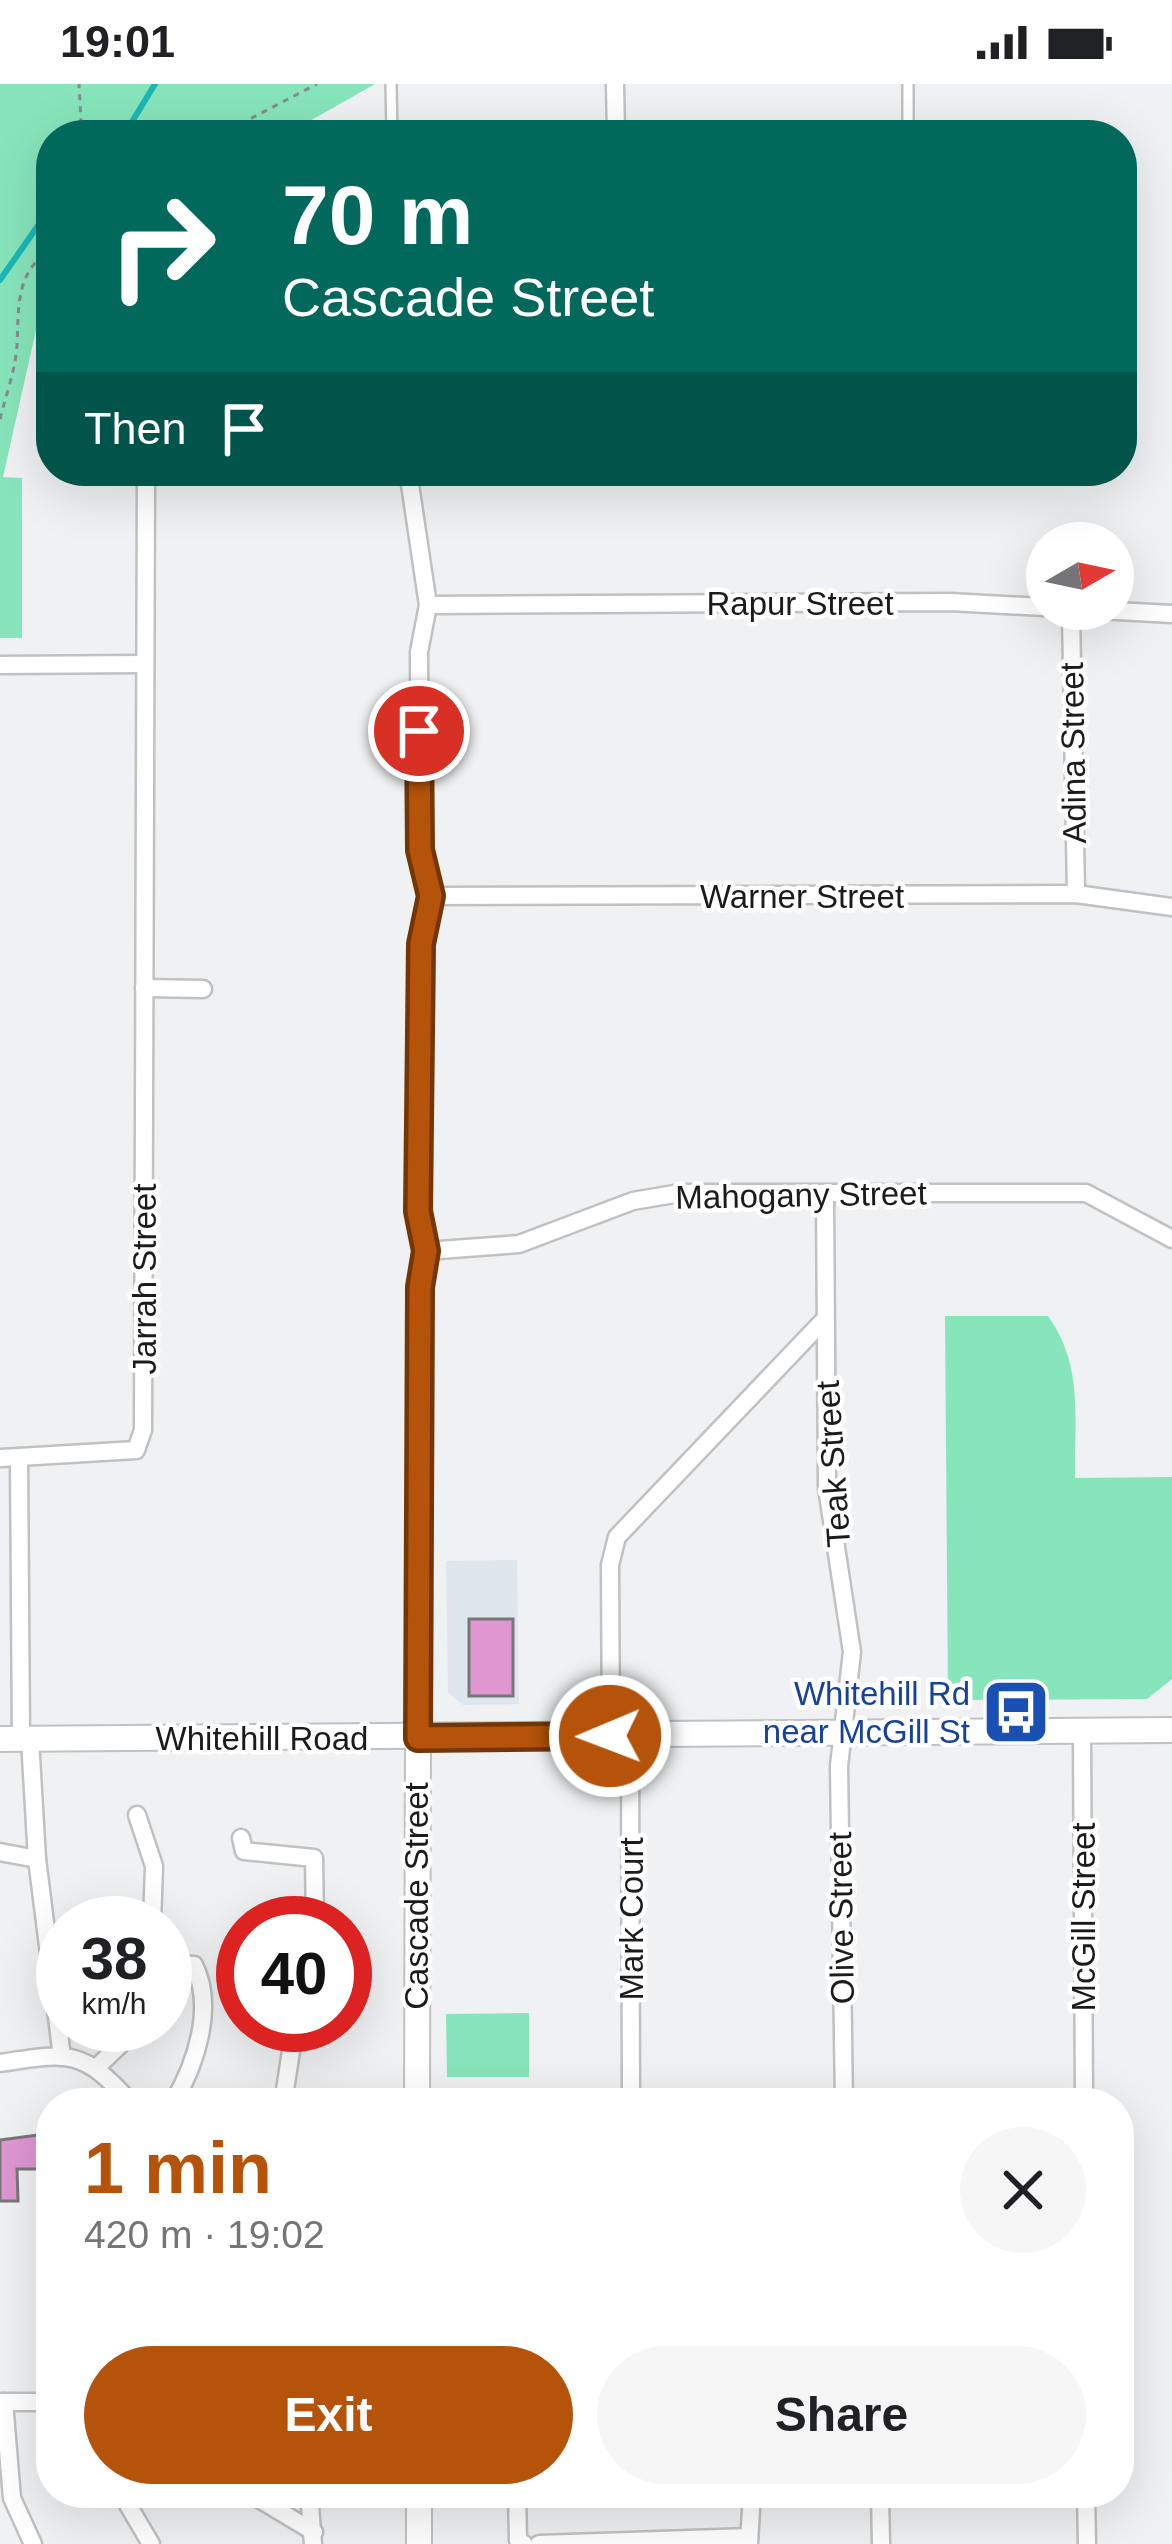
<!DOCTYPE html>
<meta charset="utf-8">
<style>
body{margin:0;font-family:Arial,sans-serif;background:#f6f6f6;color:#202124;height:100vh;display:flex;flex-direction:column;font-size:45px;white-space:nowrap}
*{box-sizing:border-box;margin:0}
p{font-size:39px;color:#757577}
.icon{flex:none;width:66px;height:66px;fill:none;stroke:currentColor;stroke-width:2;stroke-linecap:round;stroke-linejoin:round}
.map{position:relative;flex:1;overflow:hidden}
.side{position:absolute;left:36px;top:2004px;width:1098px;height:420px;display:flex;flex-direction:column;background:#fff;border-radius:48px;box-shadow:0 12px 48px #0002}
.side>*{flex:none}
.guide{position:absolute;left:36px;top:36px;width:1101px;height:366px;border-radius:48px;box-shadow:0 12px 48px #0002;background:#00695c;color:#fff;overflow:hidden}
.needle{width:78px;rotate:81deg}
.controls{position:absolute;left:1026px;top:438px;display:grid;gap:24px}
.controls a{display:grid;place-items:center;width:108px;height:108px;border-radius:50%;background:#fff;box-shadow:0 12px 48px #0002;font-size:60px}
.speed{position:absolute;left:36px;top:1812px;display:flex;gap:24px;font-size:60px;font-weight:700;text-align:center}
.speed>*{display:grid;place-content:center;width:156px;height:156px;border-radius:50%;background:#fff;box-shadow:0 12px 48px #0002;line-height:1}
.speed small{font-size:30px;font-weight:400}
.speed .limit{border:18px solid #d22;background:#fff;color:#111}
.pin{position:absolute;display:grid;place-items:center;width:102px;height:102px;color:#fff;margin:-51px;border:6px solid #fff;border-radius:50%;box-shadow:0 3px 12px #0007}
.me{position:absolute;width:132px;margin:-66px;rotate:269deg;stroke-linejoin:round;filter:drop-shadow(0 0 9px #0008)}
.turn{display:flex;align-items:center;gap:42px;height:252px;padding:0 48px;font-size:54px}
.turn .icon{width:156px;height:156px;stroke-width:2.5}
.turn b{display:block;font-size:84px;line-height:102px}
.then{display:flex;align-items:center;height:114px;padding:0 48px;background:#0003;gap:24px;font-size:45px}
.round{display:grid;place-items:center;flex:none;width:126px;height:126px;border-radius:63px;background:#f6f6f6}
.overview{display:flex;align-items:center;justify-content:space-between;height:204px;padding:0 48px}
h1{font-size:72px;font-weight:800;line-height:90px;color:#b45309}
.button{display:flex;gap:24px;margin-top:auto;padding:24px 48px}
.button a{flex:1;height:138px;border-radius:72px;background:#b45309;color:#fff;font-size:48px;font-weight:800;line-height:138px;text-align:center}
.button a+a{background:#f6f6f6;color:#202124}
.status{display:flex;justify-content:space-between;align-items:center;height:84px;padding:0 60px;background:#fff;direction:ltr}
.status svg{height:33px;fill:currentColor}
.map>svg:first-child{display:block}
.built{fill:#dfe7ee}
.green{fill:#87e5bb}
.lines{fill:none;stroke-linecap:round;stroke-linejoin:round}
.stream{stroke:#1bb7b7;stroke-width:6}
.building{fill:#df96d1;stroke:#787778;stroke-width:3}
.lane-casing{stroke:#c0c1c2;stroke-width:14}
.street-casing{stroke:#c0c1c2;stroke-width:21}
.secondary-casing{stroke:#c0c1c2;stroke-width:28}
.path{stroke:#898a8b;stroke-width:3;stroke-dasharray:6 6;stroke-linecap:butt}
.lane{stroke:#fff;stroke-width:9}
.street{stroke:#fff;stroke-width:16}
.secondary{stroke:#fff;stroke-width:24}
.route-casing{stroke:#753606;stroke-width:30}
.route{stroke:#b45309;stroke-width:21}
.labels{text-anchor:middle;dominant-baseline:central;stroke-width:9;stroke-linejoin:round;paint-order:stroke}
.street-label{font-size:33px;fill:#1b1b1c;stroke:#fff}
.transit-label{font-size:33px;fill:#164399;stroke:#fff;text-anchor:end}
</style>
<div class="status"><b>19:01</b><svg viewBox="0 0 49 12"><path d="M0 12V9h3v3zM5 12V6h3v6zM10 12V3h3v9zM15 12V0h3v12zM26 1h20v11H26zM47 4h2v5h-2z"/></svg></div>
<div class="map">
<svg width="1172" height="2460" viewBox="0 0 1172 2460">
<rect width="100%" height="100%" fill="#eff1f2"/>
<polygon class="built" points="517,1476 519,1620 463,1621 448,1608 446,1477"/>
<g class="green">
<polygon points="0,0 375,0 285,51 51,51 51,179 3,393 22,394 22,554 0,554"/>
<path d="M 945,1232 L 1048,1232 C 1084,1282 1074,1335 1075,1394 L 1172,1393 L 1172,1595 L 1147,1615 L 948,1616 Z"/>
<polygon points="529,1929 529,1993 447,1993 446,1930"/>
</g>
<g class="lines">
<g class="stream">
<polyline points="124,51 155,0"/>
<polyline points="0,196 51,123"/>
</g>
</g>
<g class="building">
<rect x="469" y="1535" width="44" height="77"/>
<polygon points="46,2050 51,2077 45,2077 45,2085 17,2085 18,2117 0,2117 0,2056"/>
</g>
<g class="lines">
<g class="lane-casing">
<g id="lane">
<polyline points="391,0 392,51"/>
<polyline points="908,51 908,0"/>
</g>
</g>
<g class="street-casing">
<g id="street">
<polyline points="615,0 616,51"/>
<polyline points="408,387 428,521 419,568 420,766 431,812 421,860 418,1127 426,1167 420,1203 418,1654"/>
<polyline points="428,521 950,518 1172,530"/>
<polyline points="1071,528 1076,810"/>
<polyline points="0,581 142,580"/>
<polyline points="431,812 1076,810 1172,823"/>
<polyline points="144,904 203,905"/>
<polyline points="825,1110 827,1404 852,1568 839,1682 844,2019"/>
<polyline points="426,1167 519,1160 633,1117 680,1109 1086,1109 1172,1155"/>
<polyline points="19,1373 136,1366 143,1346 146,387"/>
<polyline points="0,1374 19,1373 21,1655"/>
<polyline points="1082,1648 1084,2019"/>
<polyline points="630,1651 631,2019"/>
<polyline points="611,1652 610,1481 617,1453 822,1238"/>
<polyline points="30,1655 37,1775 62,1973"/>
<polyline points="137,1731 154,1782 152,1839"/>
<polyline points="241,1754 244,1767 314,1774 315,1839"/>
<polyline points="0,1768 37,1775"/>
<path d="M 165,1879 L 194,1881 C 215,1923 196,1980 173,2019"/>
<path d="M 0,1979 C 69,1968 83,1965 131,2019"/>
<polyline points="98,1982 141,1941"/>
<polyline points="283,2019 295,1941"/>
<polyline points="0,2318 51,2318"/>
<polyline points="4,2318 12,2414 33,2460"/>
<polyline points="121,2409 151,2460"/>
<polyline points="249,2409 314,2448"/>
<polyline points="309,2409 313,2460"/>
<polyline points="517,2409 518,2456 524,2460"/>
<polyline points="880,2409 881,2460"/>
<polyline points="1086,2409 1087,2460"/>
<polyline points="749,2459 752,2409"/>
<polyline points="539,2460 749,2453"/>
</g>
</g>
<g class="secondary-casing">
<g id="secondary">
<polyline points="0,1655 1172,1646"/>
<polyline points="417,2019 418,1654"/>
<polyline points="419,2409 419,2460"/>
</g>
</g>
<g class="path">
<polyline points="75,51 81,37 79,0"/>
<polyline points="219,51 317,0"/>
<path d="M 0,335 C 6,311 16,284 17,260 C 19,224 15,188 51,165"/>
</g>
<use href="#lane" class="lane"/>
<use href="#street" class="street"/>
<use href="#secondary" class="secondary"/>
</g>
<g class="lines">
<g class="route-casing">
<polyline id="route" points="419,647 420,766 431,812 421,860 418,1127 426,1167 420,1203 418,1654 610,1652"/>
</g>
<use href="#route" class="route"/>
</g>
<defs>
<g id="bus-square" transform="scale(3.45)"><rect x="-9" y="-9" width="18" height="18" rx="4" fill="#1a4fb4" stroke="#fff"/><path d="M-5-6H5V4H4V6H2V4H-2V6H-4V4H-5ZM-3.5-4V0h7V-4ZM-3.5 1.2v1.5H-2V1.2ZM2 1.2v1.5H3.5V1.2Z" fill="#fff"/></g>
</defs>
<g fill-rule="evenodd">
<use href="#bus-square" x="1016" y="1628"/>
</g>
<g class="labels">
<g class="street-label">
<text x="800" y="519">Rapur Street</text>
<text transform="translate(1073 669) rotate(-91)">Adina Street</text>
<text x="802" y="812">Warner Street</text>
<text transform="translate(801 1111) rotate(-1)">Mahogany Street</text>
<text transform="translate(144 1195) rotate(-90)">Jarrah Street</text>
<text transform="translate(833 1380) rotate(-94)">Teak Street</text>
<text x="262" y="1654">Whitehill Road</text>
<text transform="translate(416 1812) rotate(-90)">Cascade Street</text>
<text transform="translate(1083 1833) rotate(-90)">McGill Street</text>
<text transform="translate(841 1834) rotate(-91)">Olive Street</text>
<text transform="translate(631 1835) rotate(-90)">Mark Court</text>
</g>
<g class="transit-label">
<text x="970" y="1609">Whitehill Rd<tspan x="970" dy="38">near McGill St</tspan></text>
</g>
</g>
</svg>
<div class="controls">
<a><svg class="needle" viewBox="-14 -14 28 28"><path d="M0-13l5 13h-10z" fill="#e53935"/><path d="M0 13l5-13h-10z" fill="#757577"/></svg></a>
</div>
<div class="speed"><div>38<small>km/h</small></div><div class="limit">40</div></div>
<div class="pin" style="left:419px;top:647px;background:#d93025"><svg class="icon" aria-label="arrive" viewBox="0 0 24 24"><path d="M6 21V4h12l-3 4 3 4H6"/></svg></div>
<svg class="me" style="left:610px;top:1652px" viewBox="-20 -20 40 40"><circle r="17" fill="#b45309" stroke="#fff" stroke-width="3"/><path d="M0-11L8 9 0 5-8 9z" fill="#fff"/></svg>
<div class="guide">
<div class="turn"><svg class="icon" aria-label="right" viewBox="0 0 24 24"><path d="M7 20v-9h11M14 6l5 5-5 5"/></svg><div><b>70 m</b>Cascade Street</div></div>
<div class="then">Then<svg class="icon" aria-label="arrive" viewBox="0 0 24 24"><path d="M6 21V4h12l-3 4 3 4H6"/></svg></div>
</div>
<section class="side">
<div class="overview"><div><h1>1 min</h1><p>420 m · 19:02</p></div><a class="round"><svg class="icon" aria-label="close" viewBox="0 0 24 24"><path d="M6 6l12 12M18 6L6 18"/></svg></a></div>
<div class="button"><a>Exit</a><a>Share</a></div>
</section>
</div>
